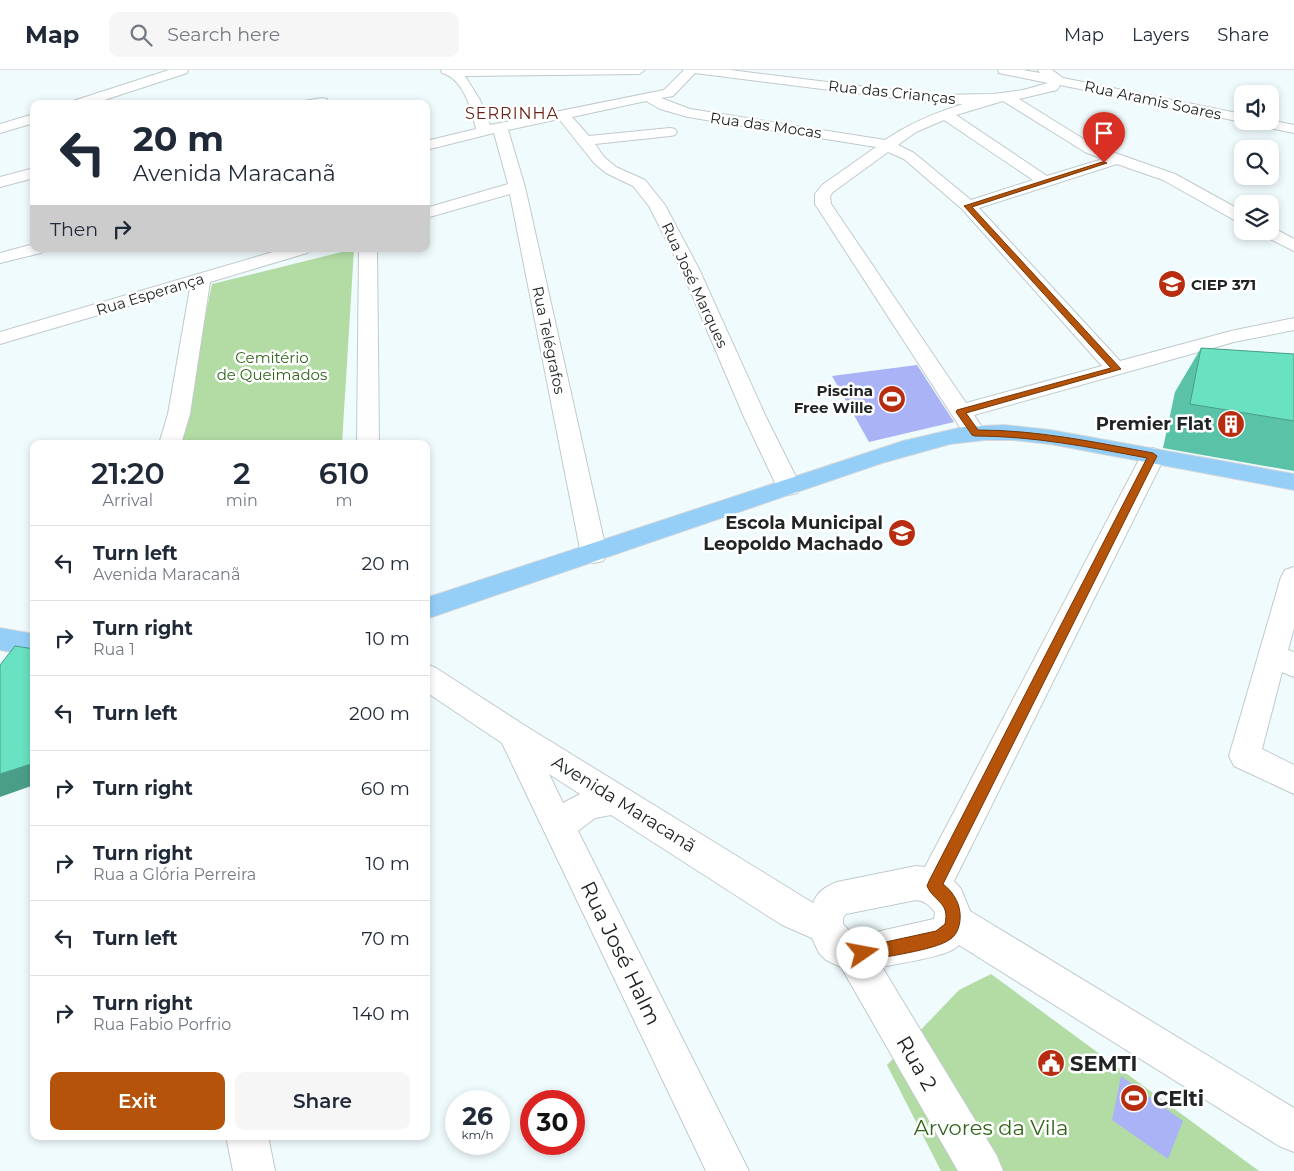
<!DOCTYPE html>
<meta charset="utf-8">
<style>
body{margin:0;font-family:Montserrat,sans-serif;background:#f6f6f7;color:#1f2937;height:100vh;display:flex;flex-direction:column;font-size:19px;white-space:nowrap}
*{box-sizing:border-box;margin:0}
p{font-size:16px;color:#747a83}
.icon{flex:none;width:28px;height:28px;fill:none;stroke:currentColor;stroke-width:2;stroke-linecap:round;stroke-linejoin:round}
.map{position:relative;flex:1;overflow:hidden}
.details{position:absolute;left:30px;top:370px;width:400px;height:700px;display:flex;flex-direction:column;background:#fff;border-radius:10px;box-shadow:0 2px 8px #0003}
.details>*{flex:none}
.guide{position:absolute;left:30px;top:30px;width:400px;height:152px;border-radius:10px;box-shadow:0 2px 8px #0003;background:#fff;color:#1f2937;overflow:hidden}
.tools{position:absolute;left:1234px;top:15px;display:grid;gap:10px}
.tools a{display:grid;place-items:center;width:45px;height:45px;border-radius:10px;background:#fff;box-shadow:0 2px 8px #0003;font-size:25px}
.speed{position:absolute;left:445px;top:1020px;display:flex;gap:10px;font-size:25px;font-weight:700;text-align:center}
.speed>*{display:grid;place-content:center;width:65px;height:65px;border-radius:50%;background:#fff;box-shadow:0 2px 8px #0003;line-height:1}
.speed small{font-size:12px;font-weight:400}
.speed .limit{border:8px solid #d22;background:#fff;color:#111}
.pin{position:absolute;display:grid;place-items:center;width:42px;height:42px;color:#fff;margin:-51px -21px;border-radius:50% 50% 50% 0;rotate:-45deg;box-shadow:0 0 5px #0007}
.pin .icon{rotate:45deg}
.me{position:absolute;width:55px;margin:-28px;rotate:78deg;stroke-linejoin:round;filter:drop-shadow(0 0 4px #0008)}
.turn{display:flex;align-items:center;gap:18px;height:105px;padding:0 20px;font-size:22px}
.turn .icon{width:65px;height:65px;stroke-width:2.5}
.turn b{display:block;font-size:35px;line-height:42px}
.then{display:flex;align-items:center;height:48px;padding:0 20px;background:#0003;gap:10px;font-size:19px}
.eta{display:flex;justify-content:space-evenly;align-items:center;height:85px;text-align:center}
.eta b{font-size:30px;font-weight:600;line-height:35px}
.cta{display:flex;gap:10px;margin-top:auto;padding:10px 20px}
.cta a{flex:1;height:58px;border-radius:10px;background:#b45309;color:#fff;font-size:20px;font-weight:600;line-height:58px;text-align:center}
.cta a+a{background:#f6f6f7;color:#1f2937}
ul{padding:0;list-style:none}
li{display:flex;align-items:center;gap:15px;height:75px;padding:0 20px;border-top:1px solid #e0e1e3}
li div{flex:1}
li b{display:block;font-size:19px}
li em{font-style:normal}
header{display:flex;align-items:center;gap:30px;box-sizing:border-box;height:70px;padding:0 25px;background:#fff;border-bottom:1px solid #e0e1e3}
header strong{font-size:24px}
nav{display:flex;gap:28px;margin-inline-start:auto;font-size:18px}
.search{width:350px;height:45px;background:#f6f6f7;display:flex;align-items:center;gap:12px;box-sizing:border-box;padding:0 18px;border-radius:10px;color:#747a83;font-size:19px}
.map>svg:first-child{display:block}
.green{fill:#b3dca5}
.water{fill:#a9b3f5}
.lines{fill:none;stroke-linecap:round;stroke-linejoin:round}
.minor-casing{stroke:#c0cacc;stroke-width:2}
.major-casing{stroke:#d7d8d8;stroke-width:2}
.minor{fill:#fff;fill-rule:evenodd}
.major{fill:#95cff8;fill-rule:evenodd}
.wall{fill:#5ac2a6}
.shaded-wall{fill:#4a9e87}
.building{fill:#69e2c1;stroke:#4a9e87}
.route{fill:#b45309;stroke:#753606}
.labels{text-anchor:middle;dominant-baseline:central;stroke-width:5;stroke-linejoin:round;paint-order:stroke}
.far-street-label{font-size:15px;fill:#202425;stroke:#fff}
.far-poi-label{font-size:15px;font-weight:bold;fill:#202425;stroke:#fff;text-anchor:start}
.far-park-label{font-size:15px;fill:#32661c;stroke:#fff}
.far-quarter-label{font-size:16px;letter-spacing:1px;fill:#662316;stroke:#fff}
.poi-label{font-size:18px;font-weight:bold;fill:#202425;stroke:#fff;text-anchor:end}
.street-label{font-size:18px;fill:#202425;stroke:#fff}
.near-street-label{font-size:21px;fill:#202425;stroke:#fff}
.near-poi-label{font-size:21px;font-weight:bold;fill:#202425;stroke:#fff;text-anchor:start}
.near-park-label{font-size:21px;fill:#32661c;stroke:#fff}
</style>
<header>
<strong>Map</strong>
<div class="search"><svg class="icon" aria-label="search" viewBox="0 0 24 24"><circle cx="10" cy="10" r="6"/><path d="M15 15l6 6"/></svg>Search here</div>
<nav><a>Map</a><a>Layers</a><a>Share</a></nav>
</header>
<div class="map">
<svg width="1294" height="1101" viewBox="0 0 1294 1101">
<rect width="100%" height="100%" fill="#f0fbfd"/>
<g class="green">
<polygon points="354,179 342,374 179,374 212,214"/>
<polygon points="991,904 1259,1101 941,1101 887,995 959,920"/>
</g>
<g class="water">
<polygon points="917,295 954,352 869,372 832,306"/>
<polygon points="1121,1006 1183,1051 1168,1089 1112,1050"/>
</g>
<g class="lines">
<g class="minor-casing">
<g id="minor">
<polygon points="169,0 188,0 187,3 92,34 71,34 73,31"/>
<path d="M 441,0 L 645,0 L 639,4 L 465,6 L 480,30 L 490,55 L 664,20 L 684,0 L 730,0 L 934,25 L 994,24 L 1023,20 L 1048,13 L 999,3 L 998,0 L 1023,0 L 1040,3 L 1038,0 L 1052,0 L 1063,8 L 1242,44 L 1242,51 L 1246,51 L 1242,52 L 1060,15 L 1057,20 L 1019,29 L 1095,76 L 1175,104 L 1242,141 L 1242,152 L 1236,151 L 1163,110 L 1117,94 L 979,138 L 1120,291 L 1231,261 L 1294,248 L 1294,260 L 1234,272 L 974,345 L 986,363 L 983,368 L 975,370 L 967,368 L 815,134 L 815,124 L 822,115 L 876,77 L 688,47 L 660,39 L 646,31 L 572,47 L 589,66 L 670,58 L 675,59 L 677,62 L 675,65 L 670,66 L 595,74 L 604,87 L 616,97 L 645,110 L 665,135 L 699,199 L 766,347 L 801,417 L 797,423 L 789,425 L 781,423 L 777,417 L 744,347 L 681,199 L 649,136 L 633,116 L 606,103 L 594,93 L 559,49 L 508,60 L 525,117 L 607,484 L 603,491 L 594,493 L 585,491 L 581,484 L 510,124 L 426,148 L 426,138 L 508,114 L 494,63 L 426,80 L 426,71 L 476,59 C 472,40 463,8 442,3 ZM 695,3 L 934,33 L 963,34 C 935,43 910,53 885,70 L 690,39 L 661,28 L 673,26 ZM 1003,31 L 1085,82 L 1103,89 L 1047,106 L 956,45 ZM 944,50 L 1033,110 L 971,130 L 914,83 L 898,75 L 916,62 ZM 888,82 L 904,89 L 962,139 L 1102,296 L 966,333 L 831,134 L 830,126 L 833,122 Z"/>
<polygon points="322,28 327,29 328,34 302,34 304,31"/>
<polygon points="34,44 34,53 0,63 0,54"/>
<polygon points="1270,50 1294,55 1294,63 1251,54 1249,51 1270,51"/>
<polygon points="34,98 34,108 0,117 0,107"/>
<polygon points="1270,156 1294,169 1294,181 1262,165 1260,161 1270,161"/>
<polygon points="34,174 34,179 44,179 41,183 0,193 0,183"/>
<polygon points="283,179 310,179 307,183 210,212 190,344 181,374 159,374 168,344 190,218 0,274 0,262"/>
<polygon points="359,179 377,179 379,374 357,374"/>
<path d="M 1153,378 L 1161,381 L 1165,386 L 954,811 L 961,819 L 970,841 L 1294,1038 L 1294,1082 L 1279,1076 L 959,875 C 949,887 899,893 882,897 L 997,1086 L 1003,1101 L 958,1101 L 841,897 L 826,890 L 819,883 L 812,868 L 782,855 L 611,745 L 595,748 L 578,761 L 749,1101 L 706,1101 L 502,673 L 426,622 L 426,594 L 436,598 L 524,655 L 813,833 C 818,821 825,817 837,812 L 916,796 L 925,797 L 1141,386 L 1145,381 ZM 549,704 L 580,724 L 563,733 ZM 916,830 C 925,831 929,835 935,842 L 934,849 L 858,866 L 852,864 L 843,854 L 843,848 L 846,844 Z"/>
<polygon points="1294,497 1294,558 1288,580 1294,582 1294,607 1282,602 1262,679 1294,695 1294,724 1234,696 1229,686 1281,507 1285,500"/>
<polygon points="226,1066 268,1066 275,1101 233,1101"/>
</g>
</g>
<g class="major-casing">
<g id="major">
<polygon points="1004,355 1050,360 1294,404 1294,420 1050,374 1013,370 985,370 950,374 882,393 426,549 426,528 903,371 963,357"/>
<polygon points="0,558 34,564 34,586 0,580"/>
</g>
</g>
<use href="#minor" class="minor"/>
<use href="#major" class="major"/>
</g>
<polygon class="wall" points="1201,278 1294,284 1294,401 1163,378 1175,322"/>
<polygon class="shaded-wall" points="34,693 34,715 0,727 0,704"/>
<g class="building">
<polygon points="1201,278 1294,284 1294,351 1190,334"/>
<polygon points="15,576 34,579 34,693 0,704 0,595"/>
</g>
<path class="route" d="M 1102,92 L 1107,93 L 972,137 L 1121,299 L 966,343 L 978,360 C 1037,360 1094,372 1153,383 L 1157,386 L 943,814 C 952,821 959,831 960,843 C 961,853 958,865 949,870 C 935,880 883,887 863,891 L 858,889 L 856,883 L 858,878 L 936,861 L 945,854 C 950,832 934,832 927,816 L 929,811 L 1147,388 C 1089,377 1034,366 975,366 L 972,365 L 956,342 L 957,340 L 1111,298 L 964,136 Z"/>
<defs>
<g id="school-disc" transform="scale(1.4375)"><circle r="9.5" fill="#b82d10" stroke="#fff"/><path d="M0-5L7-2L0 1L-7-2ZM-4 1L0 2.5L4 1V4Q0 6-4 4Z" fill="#fff"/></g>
<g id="stadium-disc" transform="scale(1.4375)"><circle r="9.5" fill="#b82d10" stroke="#fff"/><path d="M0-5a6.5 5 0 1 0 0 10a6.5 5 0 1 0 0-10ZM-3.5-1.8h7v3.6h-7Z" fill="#fff"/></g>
<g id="building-disc" transform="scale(1.4375)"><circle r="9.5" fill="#b82d10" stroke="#fff"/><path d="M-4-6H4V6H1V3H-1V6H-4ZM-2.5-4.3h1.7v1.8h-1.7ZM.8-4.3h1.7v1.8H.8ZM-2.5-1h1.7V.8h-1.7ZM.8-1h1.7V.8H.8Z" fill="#fff"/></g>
<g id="civic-disc" transform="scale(1.4375)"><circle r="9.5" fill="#b82d10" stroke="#fff"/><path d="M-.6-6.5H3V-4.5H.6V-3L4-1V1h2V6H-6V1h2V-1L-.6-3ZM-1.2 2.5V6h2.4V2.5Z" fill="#fff"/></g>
</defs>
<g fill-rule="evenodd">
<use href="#school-disc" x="1172" y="214"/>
<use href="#stadium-disc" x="892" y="329"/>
<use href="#building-disc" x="1231" y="354"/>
<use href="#school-disc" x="902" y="463"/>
<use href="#civic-disc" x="1051" y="993"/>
<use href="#stadium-disc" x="1134" y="1028"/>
</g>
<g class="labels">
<g class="far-street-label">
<text transform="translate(892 22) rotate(6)">Rua das Crianças</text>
<text transform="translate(1153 30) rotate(12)">Rua Aramis Soares</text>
<text transform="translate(766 55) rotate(8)">Rua das Mocas</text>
<text transform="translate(695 215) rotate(65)">Rua José Marques</text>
<text transform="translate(150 224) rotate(-17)">Rua Esperança</text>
<text transform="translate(549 270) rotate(78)">Rua Telégrafos</text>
</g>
<g class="far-poi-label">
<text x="1191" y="214">CIEP 371</text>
<text x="873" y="320" text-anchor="end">Piscina<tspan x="873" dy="17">Free Wille</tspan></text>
</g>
<g class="far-park-label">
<text x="272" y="287">Cemitério<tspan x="272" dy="17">de Queimados</tspan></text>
</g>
<g class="far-quarter-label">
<text x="512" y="43">SERRINHA</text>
</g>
<g class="poi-label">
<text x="1212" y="354">Premier Flat</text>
<text x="883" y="453">Escola Municipal<tspan x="883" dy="21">Leopoldo Machado</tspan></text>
</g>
<g class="street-label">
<text transform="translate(624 734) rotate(32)">Avenida Maracanã</text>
</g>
<g class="near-street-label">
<text transform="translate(621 883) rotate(64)">Rua José Halm</text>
<text transform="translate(917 993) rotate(60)">Rua 2</text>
</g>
<g class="near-poi-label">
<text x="1070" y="993">SEMTI</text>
<text x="1153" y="1028">CElti</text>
</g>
<g class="near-park-label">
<text x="991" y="1057">Arvores da Vila</text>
</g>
</g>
</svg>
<div class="tools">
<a><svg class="icon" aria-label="sound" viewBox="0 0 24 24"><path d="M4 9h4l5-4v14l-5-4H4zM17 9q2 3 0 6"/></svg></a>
<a><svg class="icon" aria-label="search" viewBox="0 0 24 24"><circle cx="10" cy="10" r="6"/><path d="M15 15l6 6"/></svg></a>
<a><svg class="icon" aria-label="layers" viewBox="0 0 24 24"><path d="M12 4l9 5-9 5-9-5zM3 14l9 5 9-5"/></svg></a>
</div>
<div class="speed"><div>26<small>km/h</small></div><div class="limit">30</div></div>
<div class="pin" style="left:1104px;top:93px;background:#d93025"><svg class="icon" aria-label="arrive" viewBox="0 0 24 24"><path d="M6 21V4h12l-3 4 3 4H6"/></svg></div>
<svg class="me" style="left:863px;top:883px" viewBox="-20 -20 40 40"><circle r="19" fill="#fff"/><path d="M0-13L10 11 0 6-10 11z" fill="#b45309"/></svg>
<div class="guide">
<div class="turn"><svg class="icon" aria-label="left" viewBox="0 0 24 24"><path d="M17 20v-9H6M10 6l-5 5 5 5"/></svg><div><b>20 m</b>Avenida Maracanã</div></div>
<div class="then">Then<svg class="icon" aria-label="right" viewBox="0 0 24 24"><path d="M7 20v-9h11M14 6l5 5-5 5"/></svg></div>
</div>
<section class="details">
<div class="eta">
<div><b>21:20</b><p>Arrival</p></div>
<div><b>2</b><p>min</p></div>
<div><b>610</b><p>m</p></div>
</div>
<ul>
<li><svg class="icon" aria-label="left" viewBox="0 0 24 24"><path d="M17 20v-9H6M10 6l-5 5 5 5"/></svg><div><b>Turn left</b><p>Avenida Maracanã</p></div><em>20 m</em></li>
<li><svg class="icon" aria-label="right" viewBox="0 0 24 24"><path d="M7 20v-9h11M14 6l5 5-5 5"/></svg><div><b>Turn right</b><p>Rua 1</p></div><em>10 m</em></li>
<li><svg class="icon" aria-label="left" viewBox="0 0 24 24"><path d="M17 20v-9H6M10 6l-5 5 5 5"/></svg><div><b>Turn left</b></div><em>200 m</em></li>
<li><svg class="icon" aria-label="right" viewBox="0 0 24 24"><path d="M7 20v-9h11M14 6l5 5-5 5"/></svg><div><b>Turn right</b></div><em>60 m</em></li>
<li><svg class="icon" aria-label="right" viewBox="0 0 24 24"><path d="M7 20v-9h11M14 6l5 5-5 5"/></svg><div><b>Turn right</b><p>Rua a Glória Perreira</p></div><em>10 m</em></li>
<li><svg class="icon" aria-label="left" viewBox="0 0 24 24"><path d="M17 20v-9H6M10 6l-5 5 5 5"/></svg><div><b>Turn left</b></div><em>70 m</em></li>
<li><svg class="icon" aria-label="right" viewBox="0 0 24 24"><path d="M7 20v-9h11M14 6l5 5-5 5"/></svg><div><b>Turn right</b><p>Rua Fabio Porfrio</p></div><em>140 m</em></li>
</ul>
<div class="cta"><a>Exit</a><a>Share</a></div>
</section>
</div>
